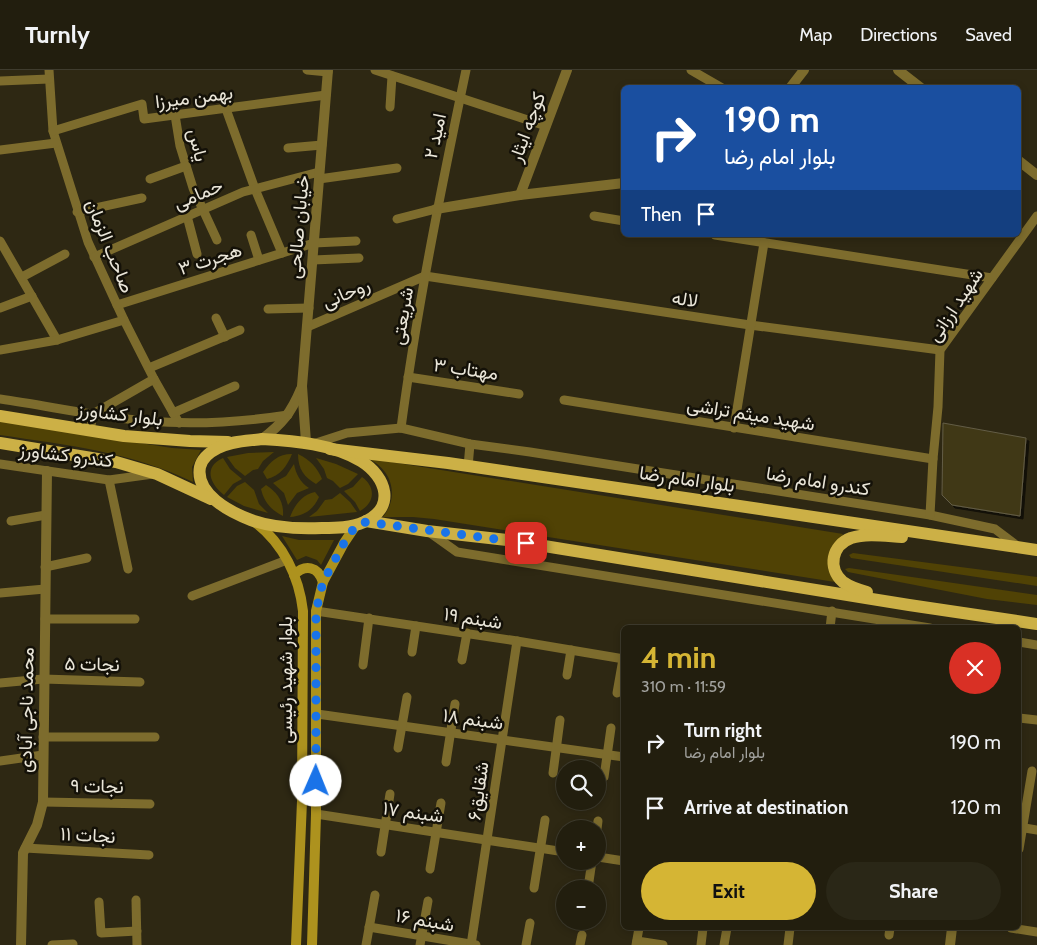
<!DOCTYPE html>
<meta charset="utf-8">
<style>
body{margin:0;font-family:Cabin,Vazirmatn,sans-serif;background:#2a2717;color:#f1f3f6;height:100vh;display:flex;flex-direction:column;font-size:19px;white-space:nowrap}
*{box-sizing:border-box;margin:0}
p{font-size:16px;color:#a2a29e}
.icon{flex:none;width:28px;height:28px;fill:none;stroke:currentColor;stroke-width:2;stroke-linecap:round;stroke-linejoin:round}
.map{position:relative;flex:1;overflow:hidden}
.side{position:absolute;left:621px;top:555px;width:400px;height:305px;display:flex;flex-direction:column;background:#221e0e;border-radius:8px;box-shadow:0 2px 8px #0003,0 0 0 1px #3f3c2e}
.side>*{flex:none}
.guide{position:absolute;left:621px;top:15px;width:400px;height:152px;border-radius:8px;box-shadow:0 2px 8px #0003,0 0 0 1px #3f3c2e;background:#1a4fa0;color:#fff;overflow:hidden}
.fabs{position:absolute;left:556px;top:690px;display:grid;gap:10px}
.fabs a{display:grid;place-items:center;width:50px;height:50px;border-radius:50%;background:#221e0e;box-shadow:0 2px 8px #0003,0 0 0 1px #3f3c2e;font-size:25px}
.pin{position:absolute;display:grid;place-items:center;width:42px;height:42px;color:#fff;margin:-21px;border-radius:10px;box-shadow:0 2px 8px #0006}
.me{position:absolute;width:55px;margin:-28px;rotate:1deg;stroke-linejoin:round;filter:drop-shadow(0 0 4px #0008)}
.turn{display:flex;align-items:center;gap:18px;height:105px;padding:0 20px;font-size:22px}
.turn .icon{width:65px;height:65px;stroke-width:2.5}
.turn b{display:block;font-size:35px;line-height:42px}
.then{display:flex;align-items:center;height:48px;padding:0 20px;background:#0003;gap:10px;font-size:19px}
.round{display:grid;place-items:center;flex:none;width:52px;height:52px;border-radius:26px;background:#2a2717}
.headline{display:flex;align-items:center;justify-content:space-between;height:85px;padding:0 20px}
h1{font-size:30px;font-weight:800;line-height:38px;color:#d5b534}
.cta{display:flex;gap:10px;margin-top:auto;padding:10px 20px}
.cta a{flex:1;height:58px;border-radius:30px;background:#d5b534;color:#111;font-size:20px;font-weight:800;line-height:58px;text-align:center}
.cta a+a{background:#2a2717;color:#f1f3f6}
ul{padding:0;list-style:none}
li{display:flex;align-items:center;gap:15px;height:65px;padding:0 20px}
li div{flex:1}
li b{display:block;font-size:19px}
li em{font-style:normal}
header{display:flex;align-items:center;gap:30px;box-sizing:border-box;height:70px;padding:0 25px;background:#221e0e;border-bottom:1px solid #3f3c2e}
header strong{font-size:24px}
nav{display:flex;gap:28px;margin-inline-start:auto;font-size:18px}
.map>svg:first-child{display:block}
.green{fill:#504205}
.building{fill:#413817;stroke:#635d46;filter:url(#shadow)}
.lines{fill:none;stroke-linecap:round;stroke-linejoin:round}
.minor{stroke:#7d6c2d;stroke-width:9}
.tertiary{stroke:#7d6c2d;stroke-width:10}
.secondary{stroke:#ad921e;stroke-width:10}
.primary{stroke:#ccb046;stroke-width:12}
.route{stroke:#1a73e8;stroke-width:9;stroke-dasharray:0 16.2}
.labels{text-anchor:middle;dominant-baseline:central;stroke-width:5;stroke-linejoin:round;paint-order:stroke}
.street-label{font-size:19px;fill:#eae6d9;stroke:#141108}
</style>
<header>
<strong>Turnly</strong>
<nav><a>Map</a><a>Directions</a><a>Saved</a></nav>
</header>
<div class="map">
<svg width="1037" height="875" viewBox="0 0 1037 875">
<defs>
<filter id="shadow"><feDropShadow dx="3" dy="3" stdDeviation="0" flood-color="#0009"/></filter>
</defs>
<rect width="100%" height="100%" fill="#2e2813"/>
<g class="green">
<path d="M 0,351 L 172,378 L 201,380 L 192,397 L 193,412 C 132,382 66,375 0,365 Z"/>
<polygon points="274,382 263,391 258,399 253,400 245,406 235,398 227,387 248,383"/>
<path d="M 292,384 C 287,396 280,406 267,409 L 263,402 C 271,391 278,384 292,384 Z"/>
<path d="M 298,384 C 310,390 317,397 322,409 L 316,414 C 304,407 298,399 298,384 Z"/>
<path d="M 223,388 L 230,399 L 242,409 L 233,414 L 224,425 C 210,414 203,397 223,388 Z"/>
<polygon points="316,388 336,394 358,404 348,414 340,418 333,411 327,408 324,399"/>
<path d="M 366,388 L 843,464 C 838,471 829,484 828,493 C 827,500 832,507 835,512 L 434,449 L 413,447 L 383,447 C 400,426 392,398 366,388 Z"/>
<path d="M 294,394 C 296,404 300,412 309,418 L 297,423 L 288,435 L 284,423 L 273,413 L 286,406 Z"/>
<path d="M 362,407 C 376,417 375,433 360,441 L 355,432 L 344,421 L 353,417 Z"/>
<polygon points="245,412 254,420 259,434 268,443 244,436 227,427 237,416"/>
<path d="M 266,415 C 278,423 284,432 283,446 C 271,440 264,432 261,419 Z"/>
<path d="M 315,422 L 319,427 C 313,440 304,446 290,447 C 295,434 302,425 315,422 Z"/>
<polygon points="340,423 350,432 357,442 309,447 317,441 325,430 332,429"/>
<polygon points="282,466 299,470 334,470 321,495 317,490 306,486 297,490"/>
<polygon points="853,483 1037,507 1037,516 851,488 849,485"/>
<polygon points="849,498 1037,525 1037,535 987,529 848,502 845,499"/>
</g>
<polygon class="building" points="943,353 1026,368 1020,446 952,435 942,425"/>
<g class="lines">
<g class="minor">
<polyline points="49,0 53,61 88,172 124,250 154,309 179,353"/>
<polyline points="307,0 328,2"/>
<polyline points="375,0 546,56"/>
<polyline points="691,0 722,18"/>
<polyline points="0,11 49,9"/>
<polyline points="390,37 392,6"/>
<polyline points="226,39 255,119 282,183"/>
<polyline points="175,45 180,76 193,118 217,170"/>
<polyline points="53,61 142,34 144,49 326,25"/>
<polyline points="288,78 322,75"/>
<polyline points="0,80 56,73"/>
<polyline points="150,109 186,96"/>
<polyline points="319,109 397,98"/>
<polyline points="77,142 142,128"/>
<polyline points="187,146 197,184"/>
<polyline points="594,146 624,151"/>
<polyline points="397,149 436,139"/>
<polyline points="251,165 259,190"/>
<polyline points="715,165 992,208"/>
<polyline points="0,171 57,270"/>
<polyline points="94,187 243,122 319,102"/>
<polyline points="313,190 359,188"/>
<polyline points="22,207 65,184"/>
<polyline points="117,235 314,173 356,171"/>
<polyline points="0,238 32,226"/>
<polyline points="268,239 309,238"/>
<polyline points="216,248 225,267"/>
<polyline points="307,257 425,206 750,255 940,280"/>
<polyline points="0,280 57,270 124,250"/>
<polyline points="149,298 240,260"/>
<polyline points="408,307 519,324"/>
<path d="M 0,329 C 49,336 98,347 147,351 C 194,355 242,352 288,345"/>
<polyline points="564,330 933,389"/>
<polyline points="173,343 235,316"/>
<path d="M 401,358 C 417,238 441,119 466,0"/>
<polyline points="734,358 764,173"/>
<polyline points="90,361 93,344 154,309"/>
<polyline points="313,374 347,363 401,358 470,374 530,382 930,445 995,459 1016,475"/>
<polyline points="0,394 109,410 153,404"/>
<polyline points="468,397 470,374"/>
<polyline points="109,410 128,499"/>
<polyline points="930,445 933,389 938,337 940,280 1037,146"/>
<polyline points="11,451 46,445"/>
<polyline points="429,462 457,482 930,558"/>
<polyline points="45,497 87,488"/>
<polyline points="0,523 45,519"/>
<polyline points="192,526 287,490"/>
<polyline points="316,541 517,571 624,589"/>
<polyline points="45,549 135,549"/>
<polyline points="830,558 832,541"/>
<polyline points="1019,572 1037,575"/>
<polyline points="412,582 416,556"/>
<polyline points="462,590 467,563"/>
<polyline points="363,595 369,548"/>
<polyline points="567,605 571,580"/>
<polyline points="0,613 43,609 140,612"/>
<polyline points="617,623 623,589"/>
<polyline points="317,644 624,687"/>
<polyline points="1019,648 1037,650"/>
<polyline points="43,667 155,667"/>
<polyline points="398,678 407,627"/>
<polyline points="0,691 43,685"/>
<polyline points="446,692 455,634"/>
<polyline points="553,703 560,650"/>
<polyline points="604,707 611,658"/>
<polyline points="43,732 150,734"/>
<polyline points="316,744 565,782"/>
<polyline points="1019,757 1037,760"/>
<polyline points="597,759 598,751"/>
<polyline points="25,778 149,785"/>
<polyline points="1019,779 1032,701"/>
<polyline points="381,782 390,724"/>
<polyline points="598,787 624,791"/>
<polyline points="430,799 441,733"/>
<polyline points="534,818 545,750"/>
<polyline points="588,818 592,791"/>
<polyline points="136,830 137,875"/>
<polyline points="99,832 101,863 137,861"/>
<polyline points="369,857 476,875"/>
<polyline points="1011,858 1037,862"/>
<polyline points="889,865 890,858"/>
<polyline points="637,871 663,875"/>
<polyline points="52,875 73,874"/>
<polyline points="366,875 375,825"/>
<polyline points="420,875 428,831"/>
<polyline points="471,875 517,571"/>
<polyline points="526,875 530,853"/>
<polyline points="580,875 582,865"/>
<polyline points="636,875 639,858"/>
<polyline points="701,875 703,858"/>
<polyline points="724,875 727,858"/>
<polyline points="788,875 790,858"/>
</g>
<g class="tertiary">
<polyline points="898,0 921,18"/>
<polyline points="790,18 804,0"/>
<polyline points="1019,91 1037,105"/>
<polyline points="520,125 567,0"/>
<polyline points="436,139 520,125 624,113"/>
<path d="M 262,369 C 282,354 291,343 301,319"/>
<polyline points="306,372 302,316 328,0"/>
<polyline points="21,875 23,783 37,755 43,732 47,401"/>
<polyline points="950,875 952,858"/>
</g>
<g class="secondary">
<path d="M 256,453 C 283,474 299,506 303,541 L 302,731 L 296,875"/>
<path d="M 294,505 C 305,494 318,496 323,512"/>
<polyline points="312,875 316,744 316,541 323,512 344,473 356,455"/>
</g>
<g class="primary">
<polyline points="0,346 124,366 190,371 228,372"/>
<path d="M 262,369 C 296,371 332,374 361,391 C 387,407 396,438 364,452 C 351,458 336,458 322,458 C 299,459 273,458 251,450 C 230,442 195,424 200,397 C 202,388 210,382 218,378 C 231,371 247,371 262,369 Z"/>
<polyline points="0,373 116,392 157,404 211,429"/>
<polyline points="330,379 448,393 1037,480"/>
<polyline points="366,451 427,461 507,470 909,535 1037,554"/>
<path d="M 867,522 C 859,520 850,517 843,512 C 827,498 832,475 851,468 C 867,463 885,466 902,467"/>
</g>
</g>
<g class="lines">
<polyline class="route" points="316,711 316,541 323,512 344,473 356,455 366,452 526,473"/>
</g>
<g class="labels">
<g class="street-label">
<text transform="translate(194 27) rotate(-7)">بهمن میرزا</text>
<text transform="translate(527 57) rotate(-70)">کوچه ایثار</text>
<text transform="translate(435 66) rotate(-78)">امید ۲</text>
<text transform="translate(198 75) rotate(76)">یاس</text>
<text transform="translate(198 124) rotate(-23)">حمامی</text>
<text transform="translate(298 157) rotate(-85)">خیابان صالحی</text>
<text transform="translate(110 176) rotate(68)">صاحب الزمان</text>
<text transform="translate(210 189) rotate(-18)">هجرت ۳</text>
<text transform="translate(346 223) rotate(-23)">روحانی</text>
<text transform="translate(685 229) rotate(9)">لاله</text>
<text transform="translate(955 235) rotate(-56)">شهید ارزانی</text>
<text transform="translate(402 246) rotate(-80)">شریعتی</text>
<text transform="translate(466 299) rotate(8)">مهتاب ۳</text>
<text transform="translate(120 344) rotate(7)">بلوار کشاورز</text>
<text transform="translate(751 344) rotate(9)">شهید میثم تراشی</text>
<text transform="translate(66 385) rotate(7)">کندرو کشاورز</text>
<text transform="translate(687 409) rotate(8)">بلوار امام رضا</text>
<text transform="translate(818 411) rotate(9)">کندرو امام رضا</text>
<text transform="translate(473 548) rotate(9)">شبنم ۱۹</text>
<text transform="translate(92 594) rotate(1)">نجات ۵</text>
<text transform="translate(285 610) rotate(-90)">بلوار شهید رئیسی</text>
<text transform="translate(26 640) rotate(-89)">محمد ناجی آبادی</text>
<text transform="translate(473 649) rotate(8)">شبنم ۱۸</text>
<text transform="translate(97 716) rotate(1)">نجات ۹</text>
<text transform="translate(478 721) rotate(-82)">شقایق۶</text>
<text transform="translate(413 742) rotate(8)">شبنم ۱۷</text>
<text transform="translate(88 765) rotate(3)">نجات ۱۱</text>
<text transform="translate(425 850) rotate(10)">شبنم ۱۶</text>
</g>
</g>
</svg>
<div class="fabs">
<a><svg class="icon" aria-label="search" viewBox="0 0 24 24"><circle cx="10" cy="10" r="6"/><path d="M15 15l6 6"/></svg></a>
<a>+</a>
<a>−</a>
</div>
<div class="pin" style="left:526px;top:473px;background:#d93025"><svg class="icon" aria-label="arrive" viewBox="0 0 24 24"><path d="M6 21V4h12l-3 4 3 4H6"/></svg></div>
<svg class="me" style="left:316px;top:711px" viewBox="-20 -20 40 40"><circle r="19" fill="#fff"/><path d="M0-13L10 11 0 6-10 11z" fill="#1a73e8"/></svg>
<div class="guide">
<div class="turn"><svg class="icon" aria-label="right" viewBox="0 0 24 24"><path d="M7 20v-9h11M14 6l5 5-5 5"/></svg><div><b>190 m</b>بلوار امام رضا</div></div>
<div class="then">Then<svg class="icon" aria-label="arrive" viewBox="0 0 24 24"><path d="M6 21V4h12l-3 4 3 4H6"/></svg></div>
</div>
<section class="side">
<div class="headline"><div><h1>4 min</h1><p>310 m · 11:59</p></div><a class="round" style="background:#d93025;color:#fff"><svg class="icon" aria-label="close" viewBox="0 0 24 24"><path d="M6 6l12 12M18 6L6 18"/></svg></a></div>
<ul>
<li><svg class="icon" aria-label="right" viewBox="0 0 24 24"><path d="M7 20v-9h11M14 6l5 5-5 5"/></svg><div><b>Turn right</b><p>بلوار امام رضا</p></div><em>190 m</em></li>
<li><svg class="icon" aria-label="arrive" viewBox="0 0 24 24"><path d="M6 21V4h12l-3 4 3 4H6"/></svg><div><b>Arrive at destination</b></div><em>120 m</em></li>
</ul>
<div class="cta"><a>Exit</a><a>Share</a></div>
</section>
</div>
